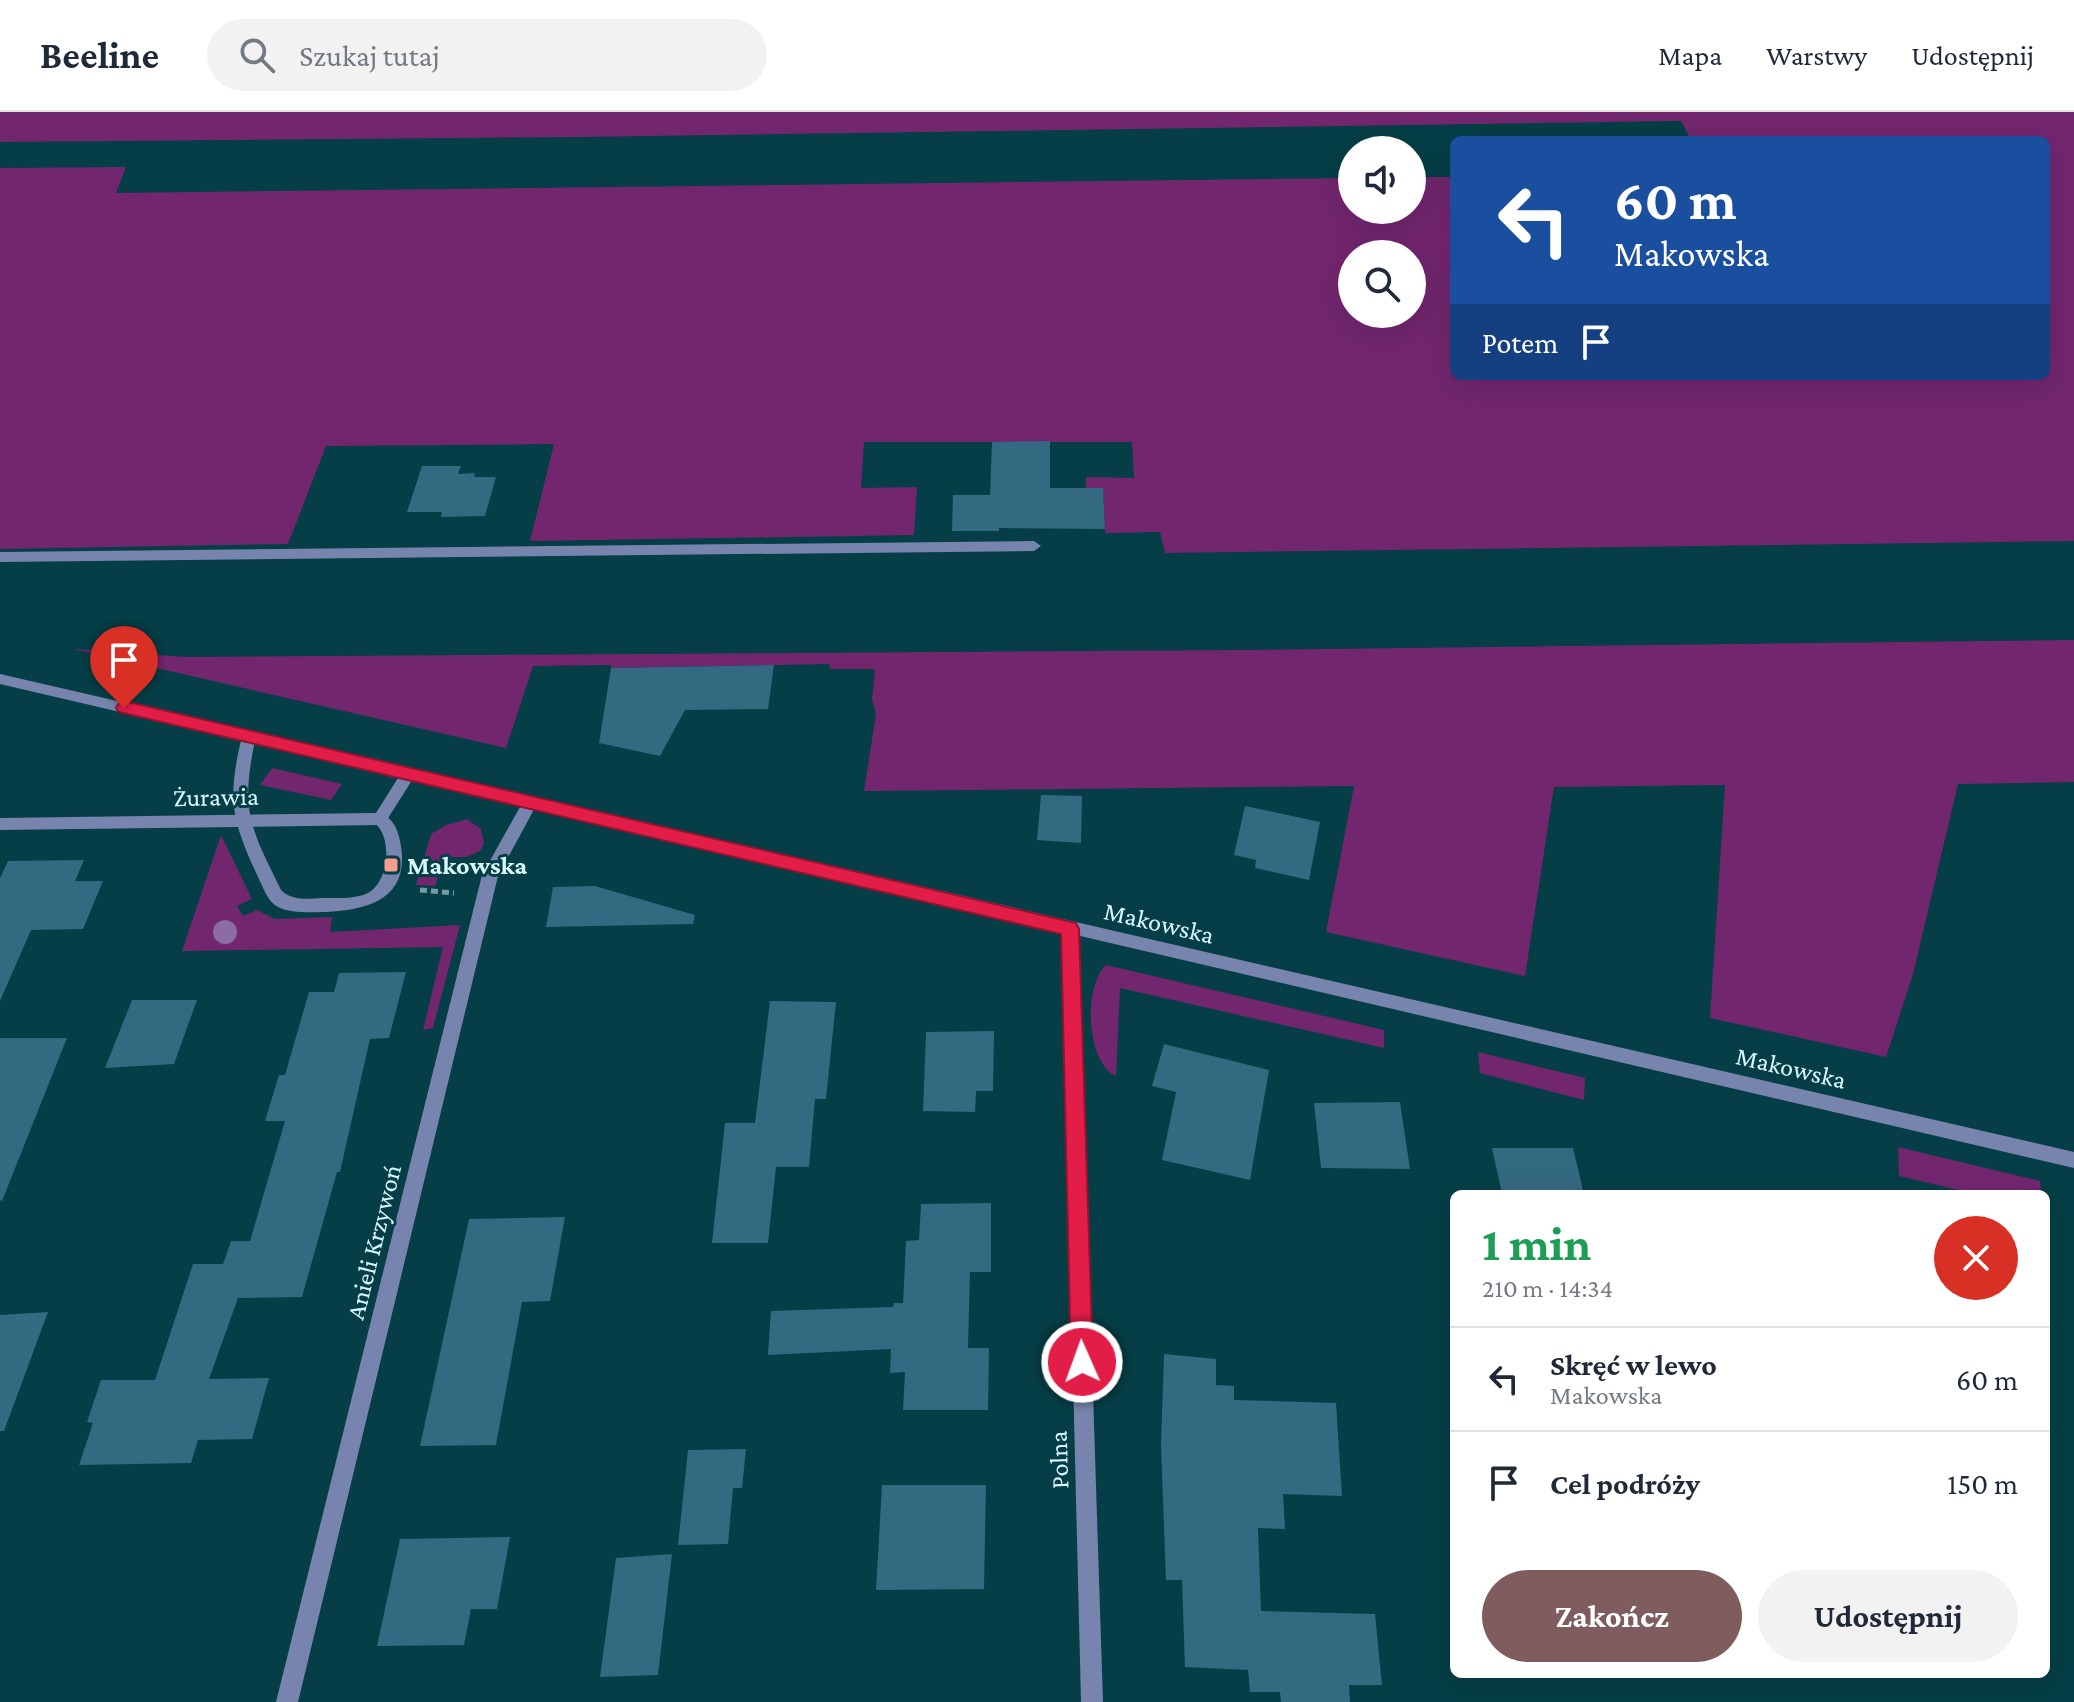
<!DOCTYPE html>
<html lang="pl">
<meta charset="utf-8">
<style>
body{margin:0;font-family:"Crimson Pro",serif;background:#f2f2f3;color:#1f2937;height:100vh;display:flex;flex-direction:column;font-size:30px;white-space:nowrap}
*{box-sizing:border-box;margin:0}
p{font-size:26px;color:#747a83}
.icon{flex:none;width:44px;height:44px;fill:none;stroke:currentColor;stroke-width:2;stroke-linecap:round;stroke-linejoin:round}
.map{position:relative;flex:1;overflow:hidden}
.sheet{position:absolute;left:1450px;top:1078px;width:600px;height:488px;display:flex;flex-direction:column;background:#fff;border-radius:12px;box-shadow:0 8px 32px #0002}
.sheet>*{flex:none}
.guide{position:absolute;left:1450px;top:24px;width:600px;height:244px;border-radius:12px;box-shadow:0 8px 32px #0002;background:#1a4fa0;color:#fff;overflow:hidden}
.buttons{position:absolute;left:1338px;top:24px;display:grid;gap:16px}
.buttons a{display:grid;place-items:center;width:88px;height:88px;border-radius:50%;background:#fff;box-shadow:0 8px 32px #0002;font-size:40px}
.pin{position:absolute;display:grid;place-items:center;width:68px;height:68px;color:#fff;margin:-82px -34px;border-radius:50% 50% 50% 0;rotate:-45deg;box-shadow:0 0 8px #0007}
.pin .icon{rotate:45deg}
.me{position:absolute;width:88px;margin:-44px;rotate:358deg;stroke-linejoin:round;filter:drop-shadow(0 0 6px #0008)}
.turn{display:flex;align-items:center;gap:28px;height:168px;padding:0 32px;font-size:36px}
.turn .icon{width:104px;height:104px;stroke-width:2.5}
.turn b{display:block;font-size:56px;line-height:68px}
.then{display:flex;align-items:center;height:76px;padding:0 32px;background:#0003;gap:16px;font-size:30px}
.round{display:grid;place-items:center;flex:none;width:84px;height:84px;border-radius:42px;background:#f2f2f3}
.summary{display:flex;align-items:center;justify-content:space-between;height:136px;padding:0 32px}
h1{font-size:48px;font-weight:700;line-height:60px;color:#1e9e55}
.button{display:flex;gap:16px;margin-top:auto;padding:16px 32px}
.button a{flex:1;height:92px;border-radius:48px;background:#7f5d5f;color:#fff;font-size:32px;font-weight:700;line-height:92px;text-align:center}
.button a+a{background:#f2f2f3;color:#1f2937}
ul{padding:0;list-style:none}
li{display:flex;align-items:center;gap:24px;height:104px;padding:0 32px;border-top:2px solid #e0e1e3}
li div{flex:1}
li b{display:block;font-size:30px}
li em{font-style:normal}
header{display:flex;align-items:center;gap:48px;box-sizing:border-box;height:112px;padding:0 40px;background:#fff;border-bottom:2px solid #e0e1e3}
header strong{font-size:38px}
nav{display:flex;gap:44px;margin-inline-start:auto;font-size:28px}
.search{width:560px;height:72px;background:#f2f2f3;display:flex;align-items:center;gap:20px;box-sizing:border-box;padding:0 28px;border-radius:44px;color:#747a83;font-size:30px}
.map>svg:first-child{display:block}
.green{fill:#72266e;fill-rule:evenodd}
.building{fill:#336981}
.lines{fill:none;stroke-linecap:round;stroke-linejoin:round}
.path{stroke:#719da4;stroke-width:5;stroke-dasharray:7 4;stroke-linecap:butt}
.service{fill:#7785ae;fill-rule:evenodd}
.minor{fill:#7785ae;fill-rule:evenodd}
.tertiary{fill:#7785ae;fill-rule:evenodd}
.tree{fill:#8c6ca5}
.route{fill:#e11d48;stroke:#92132f;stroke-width:2}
.poi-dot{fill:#f59d8f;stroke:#053e46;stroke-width:3}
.labels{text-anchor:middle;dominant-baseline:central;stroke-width:6;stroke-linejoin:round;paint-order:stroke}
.street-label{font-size:26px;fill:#d9f9ff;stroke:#053e46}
.poi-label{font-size:26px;font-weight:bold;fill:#d9f9ff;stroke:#053e46;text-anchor:start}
</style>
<header>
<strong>Beeline</strong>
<div class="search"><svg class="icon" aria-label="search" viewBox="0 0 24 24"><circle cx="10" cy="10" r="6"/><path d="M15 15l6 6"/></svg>Szukaj tutaj</div>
<nav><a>Mapa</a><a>Warstwy</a><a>Udostępnij</a></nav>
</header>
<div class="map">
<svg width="2074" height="1590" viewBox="0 0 2074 1590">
<rect width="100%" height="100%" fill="#053e46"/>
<g class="green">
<path d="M 0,0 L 2074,0 L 2074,429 L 1165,441 L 1160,420 L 1105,421 L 1103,377 L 1086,376 L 1086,365 L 1134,366 L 1132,330 L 864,330 L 861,376 L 917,375 L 914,423 L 530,429 L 554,332 L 326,334 L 288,432 L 0,437 L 0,56 L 126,55 L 116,81 L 1352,66 L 1352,98 L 1412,98 L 1412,65 L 1454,65 L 1454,264 L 2046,264 L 2046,28 L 1691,28 L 1681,9 L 580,25 L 0,30 ZM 1352,142 L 1412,142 L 1412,202 L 1352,202 Z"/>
<polygon points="2074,528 2074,670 1958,672 1913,862 1886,945 1710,906 1725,673 1554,675 1525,864 1326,820 1354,674 864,679 876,602 872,587 875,557 830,557 829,552 611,556 611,553 533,554 506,636 73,537 185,545 1243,538"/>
<polygon points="272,656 342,672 331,688 260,673"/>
<polygon points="467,707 481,717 484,732 480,739 466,745 444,745 435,774 416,773 431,722 446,713"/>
<polygon points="221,723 252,787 237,794 243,804 257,798 275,807 332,805 330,820 460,813 433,916 423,918 443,835 182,839"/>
<path d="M 1106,853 L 1384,918 L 1384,936 L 1120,876 L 1116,964 C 1086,951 1083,874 1106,853 Z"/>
<polygon points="1478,940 1585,966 1584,988 1480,961"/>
<polygon points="1898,1035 2040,1069 2041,1082 1975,1082 1899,1064"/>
</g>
<g class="building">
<polygon points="1050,329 1050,376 1103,376 1105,417 999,416 999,419 952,419 953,383 990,383 992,330"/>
<polygon points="422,354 461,354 458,362 475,361 474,365 496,365 485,404 441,405 442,400 407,400"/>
<polygon points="774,553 768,597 685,598 660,644 599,631 611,556"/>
<polygon points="1041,683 1082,684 1081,731 1037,728"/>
<polygon points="1245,694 1320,710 1309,768 1255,756 1256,748 1234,743"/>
<polygon points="84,748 75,769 103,769 83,817 31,818 0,889 0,766 8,749"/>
<polygon points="595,774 695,803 693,812 546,815 553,775"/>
<polygon points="406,860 389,926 370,927 340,1060 337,1060 302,1185 238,1186 209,1267 269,1266 252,1327 198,1328 191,1351 79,1353 93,1311 87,1310 101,1268 155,1268 193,1152 223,1152 231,1129 250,1129 285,1009 265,1009 279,963 285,963 309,880 334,880 339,861"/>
<polygon points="132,888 197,888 174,952 105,956"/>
<polygon points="770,889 836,890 826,987 815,987 809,1055 776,1055 768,1131 712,1131 725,1011 755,1011"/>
<polygon points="994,919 993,979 976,979 975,1000 923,999 926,920"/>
<polygon points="0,926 67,926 2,1089 0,1088"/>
<polygon points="1164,932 1269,958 1250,1068 1162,1048 1176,980 1152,974"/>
<polygon points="1400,990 1410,1057 1321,1056 1314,991"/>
<polygon points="1492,1036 1573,1036 1584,1082 1502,1082"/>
<polygon points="991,1091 991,1160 970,1160 968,1236 989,1236 988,1298 903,1298 905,1260 890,1261 891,1237 768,1243 771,1199 893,1195 894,1191 903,1191 906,1129 919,1128 921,1092"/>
<polygon points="565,1105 550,1189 522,1190 496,1333 420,1334 469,1107"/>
<polygon points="48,1200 4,1319 0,1319 0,1203"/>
<polygon points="1164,1242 1216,1247 1216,1273 1234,1274 1234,1288 1336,1291 1342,1384 1283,1382 1285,1417 1258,1416 1261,1499 1375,1502 1382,1573 1349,1573 1350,1590 1281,1590 1280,1580 1250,1580 1248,1558 1185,1555 1182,1468 1166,1468 1161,1333"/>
<polygon points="746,1337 742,1376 733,1376 728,1432 678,1433 688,1338"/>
<polygon points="882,1373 986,1373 984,1477 876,1478"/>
<polygon points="510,1425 497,1497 471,1497 464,1533 377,1534 400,1427"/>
<polygon points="672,1442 658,1563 600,1565 616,1446"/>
</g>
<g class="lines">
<polyline class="path" points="420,778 454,781"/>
<g class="service">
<polygon points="1034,429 1041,434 1034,439 0,450 0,440"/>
<path d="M 249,618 L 256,624 C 240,698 249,713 281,778 C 292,789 308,787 323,786 C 337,786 356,787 368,781 C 386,771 390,740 383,723 C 381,717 376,712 372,707 L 380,701 C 392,705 398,717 400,729 C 412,785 371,798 326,800 C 311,800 292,802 278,795 C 267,789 263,775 258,765 C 231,707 227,687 242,624 Z"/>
</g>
<g class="minor">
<polygon points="408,656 416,662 385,711 380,713 0,718 0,706 376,701 403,658"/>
<polygon points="530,684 538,690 498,764 298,1590 276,1590 482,763 525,686"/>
<polygon points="1070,810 1076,812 1078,817 1103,1590 1081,1590 1062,817 1064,812"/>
</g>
<polygon class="tertiary" points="0,562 2074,1040 2074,1056 0,572"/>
</g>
<circle class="tree" cx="225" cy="820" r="12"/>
<polygon class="route" points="124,589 1076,811 1079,817 1093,1250 1090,1258 1082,1261 1074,1258 1071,1250 1061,822 119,600 116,596 119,591"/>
<rect class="poi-dot" x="383" y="745" width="16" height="16" rx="4"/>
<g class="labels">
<g class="street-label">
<text transform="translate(216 685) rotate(-1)">Żurawia</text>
<text transform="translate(1159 811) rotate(13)">Makowska</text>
<text transform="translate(1791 956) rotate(13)">Makowska</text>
<text transform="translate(374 1130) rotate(-76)">Anieli Krzywoń</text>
<text transform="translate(1059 1348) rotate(-92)">Polna</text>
</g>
<g class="poi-label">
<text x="407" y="753">Makowska</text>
</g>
</g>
</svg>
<div class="buttons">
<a><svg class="icon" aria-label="sound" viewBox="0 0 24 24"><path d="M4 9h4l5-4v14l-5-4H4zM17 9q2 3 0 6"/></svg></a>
<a><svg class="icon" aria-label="search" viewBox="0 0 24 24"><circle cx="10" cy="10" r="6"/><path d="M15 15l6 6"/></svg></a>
</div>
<div class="pin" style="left:124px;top:596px;background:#d93025"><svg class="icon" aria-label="arrive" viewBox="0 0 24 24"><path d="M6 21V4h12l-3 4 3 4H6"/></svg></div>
<svg class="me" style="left:1082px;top:1250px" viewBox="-20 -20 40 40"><circle r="17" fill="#e11d48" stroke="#fff" stroke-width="3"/><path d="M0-11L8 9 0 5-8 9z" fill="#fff"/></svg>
<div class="guide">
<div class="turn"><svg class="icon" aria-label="left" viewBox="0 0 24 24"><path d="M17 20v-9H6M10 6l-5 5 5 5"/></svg><div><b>60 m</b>Makowska</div></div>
<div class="then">Potem<svg class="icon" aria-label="arrive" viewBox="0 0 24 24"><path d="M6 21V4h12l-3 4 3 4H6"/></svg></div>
</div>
<section class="sheet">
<div class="summary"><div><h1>1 min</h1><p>210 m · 14:34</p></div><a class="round" style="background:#d93025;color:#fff"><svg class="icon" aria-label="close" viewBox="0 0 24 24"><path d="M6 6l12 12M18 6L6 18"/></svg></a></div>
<ul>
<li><svg class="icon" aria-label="left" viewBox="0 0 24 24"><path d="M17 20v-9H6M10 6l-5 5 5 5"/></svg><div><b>Skręć w lewo</b><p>Makowska</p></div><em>60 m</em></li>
<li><svg class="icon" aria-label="arrive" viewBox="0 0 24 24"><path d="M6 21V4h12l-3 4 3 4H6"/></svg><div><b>Cel podróży</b></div><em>150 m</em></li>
</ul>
<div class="button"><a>Zakończ</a><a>Udostępnij</a></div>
</section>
</div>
